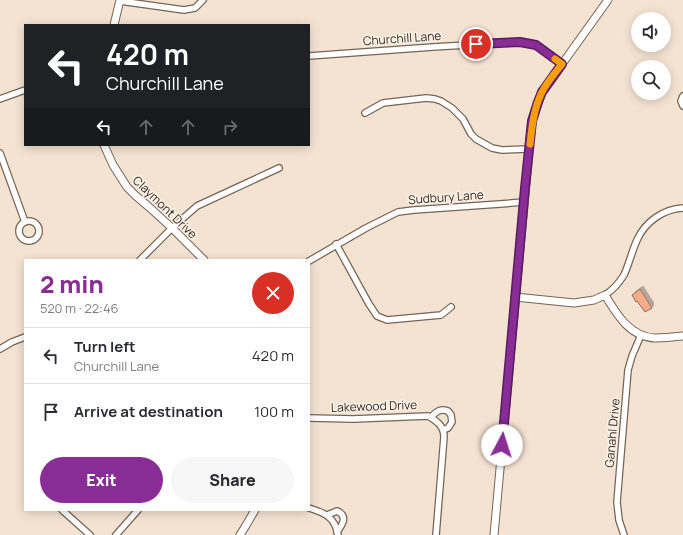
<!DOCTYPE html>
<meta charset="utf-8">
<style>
body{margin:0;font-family:Manrope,sans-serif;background:#f7f7f7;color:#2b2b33;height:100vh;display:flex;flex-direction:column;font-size:15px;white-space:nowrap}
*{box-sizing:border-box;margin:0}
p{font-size:13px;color:#7c7c81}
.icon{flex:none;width:22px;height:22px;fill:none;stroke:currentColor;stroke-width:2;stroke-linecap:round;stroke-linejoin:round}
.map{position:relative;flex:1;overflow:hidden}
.drawer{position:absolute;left:24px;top:259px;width:286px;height:252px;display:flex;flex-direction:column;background:#fff;border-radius:0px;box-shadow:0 2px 10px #0003}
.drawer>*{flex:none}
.hud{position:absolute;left:24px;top:24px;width:286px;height:122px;border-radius:0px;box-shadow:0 2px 10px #0003;background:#202124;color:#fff;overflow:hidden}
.tools{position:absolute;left:631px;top:12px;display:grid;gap:8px}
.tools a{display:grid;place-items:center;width:40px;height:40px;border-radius:50%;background:#fff;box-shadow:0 2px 10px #0003;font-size:20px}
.pin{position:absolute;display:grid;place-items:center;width:34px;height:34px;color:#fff;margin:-17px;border:2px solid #fff;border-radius:50%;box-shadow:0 1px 4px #0007}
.me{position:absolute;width:44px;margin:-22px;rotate:5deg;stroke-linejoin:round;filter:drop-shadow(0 0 3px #0008)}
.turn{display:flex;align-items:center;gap:14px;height:84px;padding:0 16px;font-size:18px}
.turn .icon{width:52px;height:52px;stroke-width:2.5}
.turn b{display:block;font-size:28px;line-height:34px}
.lanes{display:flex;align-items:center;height:38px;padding:0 16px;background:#0003;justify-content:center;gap:20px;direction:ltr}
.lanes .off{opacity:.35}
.round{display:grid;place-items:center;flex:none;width:42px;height:42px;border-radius:21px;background:#f7f7f7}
.summary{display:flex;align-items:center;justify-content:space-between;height:68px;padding:0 16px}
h1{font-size:24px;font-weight:800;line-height:30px;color:#892c96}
.action{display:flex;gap:8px;margin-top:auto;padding:8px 16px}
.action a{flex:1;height:46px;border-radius:24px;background:#892c96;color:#fff;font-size:16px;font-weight:800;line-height:46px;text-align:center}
.action a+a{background:#f7f7f7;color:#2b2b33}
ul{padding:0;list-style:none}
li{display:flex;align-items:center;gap:12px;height:56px;padding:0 16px;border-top:1px solid #e1e1e2}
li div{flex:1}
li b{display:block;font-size:15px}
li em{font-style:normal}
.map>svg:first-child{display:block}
.building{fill:#f7ac88;stroke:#857066;filter:url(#shadow)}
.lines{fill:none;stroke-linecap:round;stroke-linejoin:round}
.minor-casing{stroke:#746555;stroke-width:8}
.tertiary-casing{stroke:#746555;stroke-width:9}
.minor{stroke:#fff;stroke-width:5.5}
.tertiary{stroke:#fff;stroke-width:7}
.route-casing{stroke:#591d62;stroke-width:10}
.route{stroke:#892c96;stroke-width:7}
.slow{stroke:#f59e0b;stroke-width:7}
.labels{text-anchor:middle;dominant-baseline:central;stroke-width:3;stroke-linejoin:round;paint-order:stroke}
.street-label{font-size:12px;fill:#2f2922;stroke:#fdf2e7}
</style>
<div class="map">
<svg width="683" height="535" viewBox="0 0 683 535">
<defs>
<filter id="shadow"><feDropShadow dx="3" dy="-3" stdDeviation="0" flood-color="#0004"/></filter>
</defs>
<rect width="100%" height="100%" fill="#f5e3d2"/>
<polygon class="building" points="640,289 652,308 645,312 637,301 636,302 632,295"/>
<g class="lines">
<g class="minor-casing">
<g id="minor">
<polyline points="120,1 184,10 195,8 203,0"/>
<polyline points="309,56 433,47 520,42 537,45 562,64"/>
<polyline points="683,96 681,101 683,106"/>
<polyline points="0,99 25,90"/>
<polyline points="365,113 383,103 426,98 435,99 441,101 452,108 463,119 471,134 476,139 492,148 502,150 529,149"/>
<polyline points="0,153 25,222"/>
<circle cx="29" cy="231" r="10"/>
<polyline points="336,244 369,304 377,316 387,320 441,315 451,307"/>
<polyline points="140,260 172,228 197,206 279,168"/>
<polyline points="309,261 366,228 398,212 414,210 500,204 524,202"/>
<path d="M 605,295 C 613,290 619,283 624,275 C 629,264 632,251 637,240 C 645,222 663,209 683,208"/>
<polyline points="0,349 12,342 25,337"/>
<path d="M 431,417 C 436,412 440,408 448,411 L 451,415 L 452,422 L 448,428 L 443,430"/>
<path d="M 309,418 L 353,419 L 428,416 C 437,421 444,426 444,437 L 436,535"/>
<path d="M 309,508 C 325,513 335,517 338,535"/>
<polyline points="62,510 90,535"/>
<path d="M 327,515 L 337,511 C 348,516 343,524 337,532"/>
<polyline points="116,535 138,510"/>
<polyline points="624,535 619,520 617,502 628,370 632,356 641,335"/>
</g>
</g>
<g class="tertiary-casing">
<g id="tertiary">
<polyline points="114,25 120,0"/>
<polyline points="104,145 113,165 127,187 136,196 149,207 172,228 204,260"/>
<path d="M 515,297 L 574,303 L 594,300 L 605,295 C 617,315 630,337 655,338 C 664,338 674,337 683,336"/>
<polyline points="240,535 245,527 255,510"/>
<polyline points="494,535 529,149 532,121 538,103 542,92 608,0"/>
</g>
</g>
<use href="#minor" class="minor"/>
<use href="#tertiary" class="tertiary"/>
</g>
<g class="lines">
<g class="route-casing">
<polyline id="route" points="476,44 520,42 536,45 562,64 542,92 538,102 532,121 525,188 502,445"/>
</g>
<use href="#route" class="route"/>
<path class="slow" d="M 530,144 C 532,126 534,108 542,92 C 547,82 555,73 562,64 L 555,59"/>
</g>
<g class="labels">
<g class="street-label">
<text transform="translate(402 38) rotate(-4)">Churchill Lane</text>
<text transform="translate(446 197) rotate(-4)">Sudbury Lane</text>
<text transform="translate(165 207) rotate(44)">Claymont Drive</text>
<text transform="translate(374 406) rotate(-2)">Lakewood Drive</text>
<text transform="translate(612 433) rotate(-85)">Ganahl Drive</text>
</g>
</g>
</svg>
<div class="tools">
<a><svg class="icon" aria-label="sound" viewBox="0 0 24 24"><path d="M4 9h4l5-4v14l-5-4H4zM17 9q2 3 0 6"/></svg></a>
<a><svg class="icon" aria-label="search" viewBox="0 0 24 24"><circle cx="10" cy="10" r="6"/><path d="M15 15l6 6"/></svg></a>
</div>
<div class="pin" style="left:476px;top:44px;background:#d93025"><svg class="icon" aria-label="arrive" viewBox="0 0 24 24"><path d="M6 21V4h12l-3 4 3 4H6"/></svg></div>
<svg class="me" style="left:502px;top:445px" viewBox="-20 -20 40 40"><circle r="19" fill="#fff"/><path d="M0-13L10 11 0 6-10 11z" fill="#892c96"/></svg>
<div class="hud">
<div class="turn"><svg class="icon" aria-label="left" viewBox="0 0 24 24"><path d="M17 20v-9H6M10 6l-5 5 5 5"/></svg><div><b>420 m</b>Churchill Lane</div></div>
<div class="lanes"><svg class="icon" aria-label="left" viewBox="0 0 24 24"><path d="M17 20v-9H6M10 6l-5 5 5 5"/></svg><svg class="icon off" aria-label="ahead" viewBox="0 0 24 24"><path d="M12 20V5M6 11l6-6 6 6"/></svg><svg class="icon off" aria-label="ahead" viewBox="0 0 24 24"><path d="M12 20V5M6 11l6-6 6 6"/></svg><svg class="icon off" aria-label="right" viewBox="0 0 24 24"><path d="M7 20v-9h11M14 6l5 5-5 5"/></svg></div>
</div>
<section class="drawer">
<div class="summary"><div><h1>2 min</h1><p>520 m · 22:46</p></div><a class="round" style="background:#d93025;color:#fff"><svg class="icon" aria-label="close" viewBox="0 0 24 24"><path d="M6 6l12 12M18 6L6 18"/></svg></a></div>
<ul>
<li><svg class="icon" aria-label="left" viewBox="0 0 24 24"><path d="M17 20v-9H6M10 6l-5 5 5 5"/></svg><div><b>Turn left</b><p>Churchill Lane</p></div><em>420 m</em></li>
<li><svg class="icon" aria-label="arrive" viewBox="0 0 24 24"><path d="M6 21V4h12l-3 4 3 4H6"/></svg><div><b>Arrive at destination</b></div><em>100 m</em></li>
</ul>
<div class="action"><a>Exit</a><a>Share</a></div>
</section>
</div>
